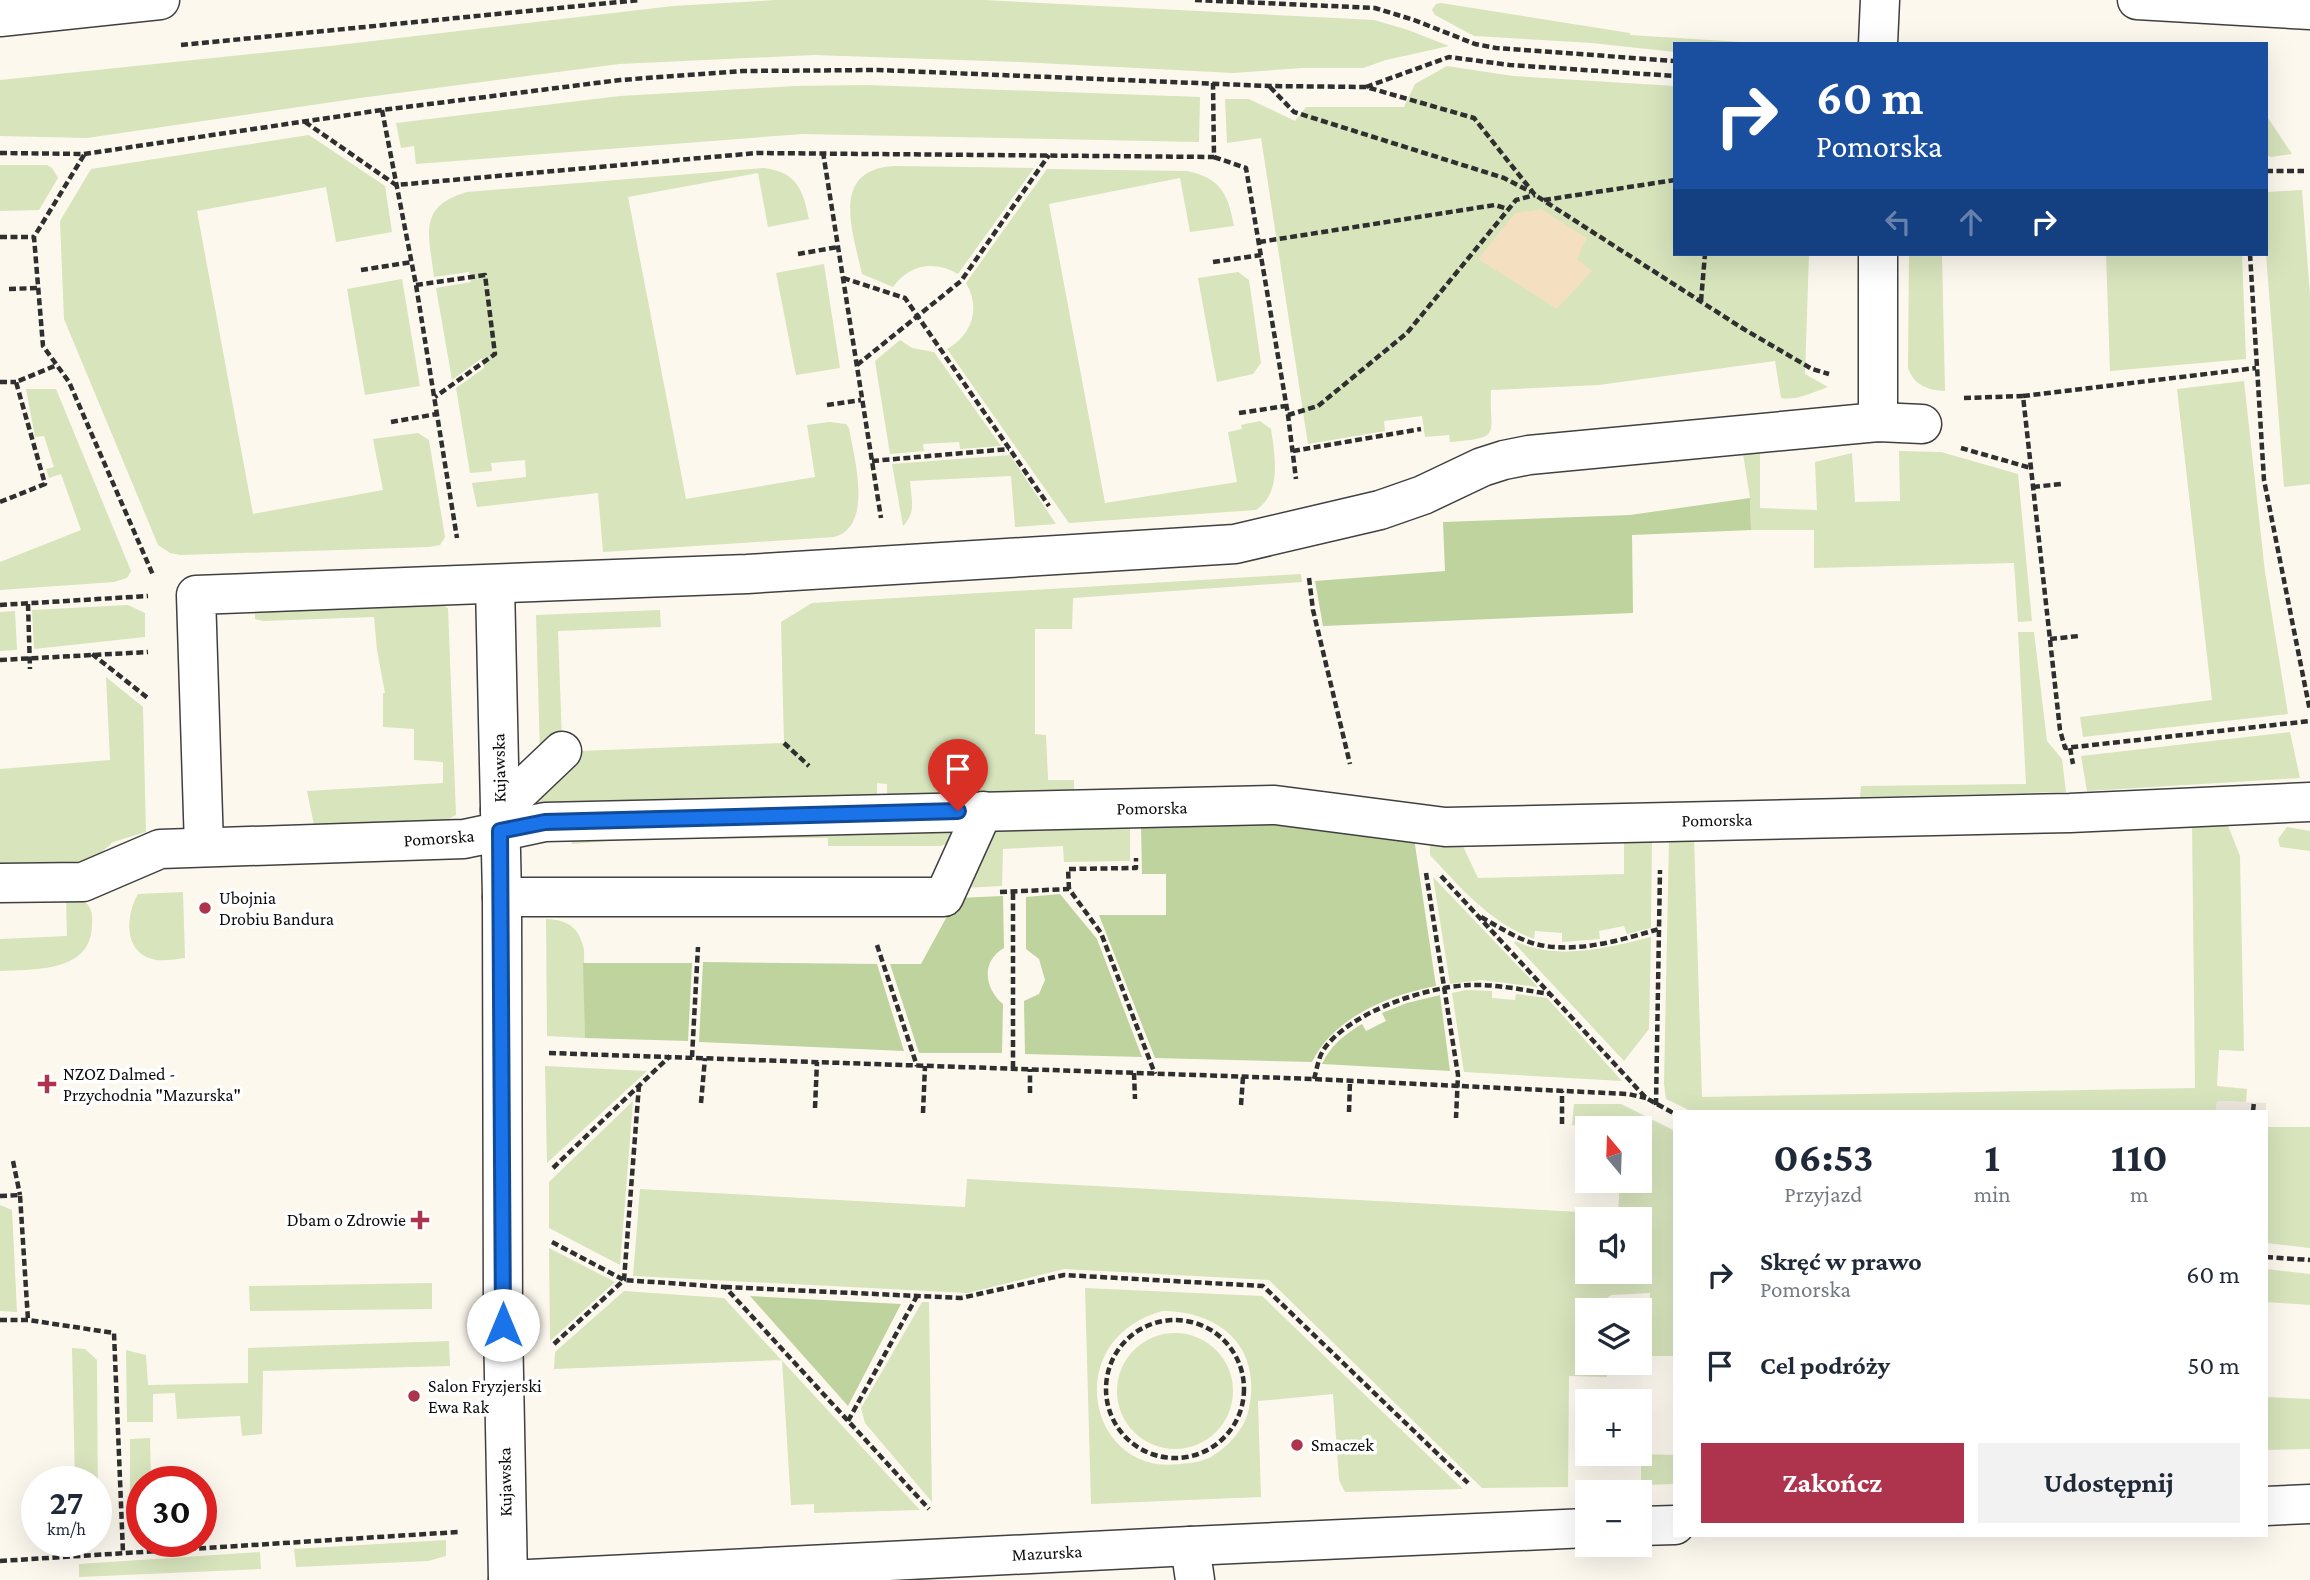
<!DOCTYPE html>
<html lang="pl">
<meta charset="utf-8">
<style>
body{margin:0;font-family:"Crimson Pro",serif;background:#f2f2f3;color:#1f2937;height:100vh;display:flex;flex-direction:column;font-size:26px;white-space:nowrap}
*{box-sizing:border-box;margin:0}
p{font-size:23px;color:#747a83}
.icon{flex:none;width:38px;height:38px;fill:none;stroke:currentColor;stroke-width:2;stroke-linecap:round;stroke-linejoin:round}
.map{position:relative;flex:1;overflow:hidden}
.details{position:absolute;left:1673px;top:1110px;width:595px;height:427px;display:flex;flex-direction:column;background:#fff;border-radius:0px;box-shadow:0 7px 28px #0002}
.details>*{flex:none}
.top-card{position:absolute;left:1673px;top:42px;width:595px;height:214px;border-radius:0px;box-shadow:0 7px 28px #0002;background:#1a4fa0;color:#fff;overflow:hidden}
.needle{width:46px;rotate:341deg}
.controls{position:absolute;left:1575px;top:1116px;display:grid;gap:14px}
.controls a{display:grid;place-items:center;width:77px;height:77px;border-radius:0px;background:#fff;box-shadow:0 7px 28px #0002;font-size:35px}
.speed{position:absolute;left:21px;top:1466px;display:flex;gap:14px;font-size:35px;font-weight:700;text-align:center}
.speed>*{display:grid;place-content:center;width:91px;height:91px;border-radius:50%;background:#fff;box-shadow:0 7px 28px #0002;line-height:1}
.speed small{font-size:18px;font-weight:400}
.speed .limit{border:10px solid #d22;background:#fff;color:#111}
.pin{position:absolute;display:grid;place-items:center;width:60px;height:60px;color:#fff;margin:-72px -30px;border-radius:50% 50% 50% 0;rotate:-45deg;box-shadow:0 0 7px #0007}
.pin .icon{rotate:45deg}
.me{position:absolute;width:77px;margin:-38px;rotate:0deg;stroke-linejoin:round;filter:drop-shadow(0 0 5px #0008)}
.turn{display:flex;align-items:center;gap:24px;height:147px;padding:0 28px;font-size:32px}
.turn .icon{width:91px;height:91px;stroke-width:2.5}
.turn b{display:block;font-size:49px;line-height:60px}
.lanes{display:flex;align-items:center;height:66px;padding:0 28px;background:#0003;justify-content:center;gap:35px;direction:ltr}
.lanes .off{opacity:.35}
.eta{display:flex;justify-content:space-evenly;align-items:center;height:119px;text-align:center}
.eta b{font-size:42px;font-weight:700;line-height:49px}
.action{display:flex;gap:14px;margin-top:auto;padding:14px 28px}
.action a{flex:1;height:80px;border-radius:0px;background:#ae344e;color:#fff;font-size:28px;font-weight:700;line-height:80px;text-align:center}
.action a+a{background:#f2f2f3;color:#1f2937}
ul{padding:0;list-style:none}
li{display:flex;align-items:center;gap:21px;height:91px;padding:0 28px}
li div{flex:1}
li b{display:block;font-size:26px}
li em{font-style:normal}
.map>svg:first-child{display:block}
.green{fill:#d7e4bc;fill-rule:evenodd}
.forest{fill:#bed39d}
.sand{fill:#f4dfc0}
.plaza{fill:#ece6de}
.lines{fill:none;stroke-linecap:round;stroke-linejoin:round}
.minor-casing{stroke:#404040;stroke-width:41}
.path{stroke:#2f2f2f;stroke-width:4.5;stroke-dasharray:7 3.5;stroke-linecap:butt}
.minor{stroke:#fff;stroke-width:38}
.route-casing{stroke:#114b97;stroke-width:18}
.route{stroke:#1a73e8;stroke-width:12}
.poi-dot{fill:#ae344e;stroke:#fff;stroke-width:2.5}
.labels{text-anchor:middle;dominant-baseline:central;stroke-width:7;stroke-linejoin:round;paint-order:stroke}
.street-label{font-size:18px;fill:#0d0d0d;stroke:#fff}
.poi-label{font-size:18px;fill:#0d0d0d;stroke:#fff;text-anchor:start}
</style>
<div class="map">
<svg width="2310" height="1580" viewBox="0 0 2310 1580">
<rect width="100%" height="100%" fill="#fdf8ee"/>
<g class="green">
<polygon points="777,0 984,0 1374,20 1408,30 1449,46 1386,60 1363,68 1302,68 1233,73 1020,62 814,55 619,64 360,98 87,138 0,136 0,80 330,46 673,6"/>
<polygon points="1441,3 1630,33 1630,35 1773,44 1675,44 1675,52 1592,43 1474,36 1435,15 1432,10 1436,4"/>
<path d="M 1447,66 L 1513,76 L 1675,86 L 1675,254 L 1809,254 L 1805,374 L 1828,387 C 1813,392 1797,401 1781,398 L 1775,361 L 1599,385 L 1491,390 C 1489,436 1504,437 1450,442 L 1449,435 L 1425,437 L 1422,416 L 1384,421 L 1385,431 L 1308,444 L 1261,138 L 1227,143 L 1225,99 L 1249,99 L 1295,121 L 1306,107 L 1404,107 L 1415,84 Z"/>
<polygon points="867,85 1200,97 1199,142 802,134 416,164 414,146 401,148 396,123 620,96 795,86"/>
<polygon points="2266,115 2292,154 2271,157 2266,155"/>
<polygon points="309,135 385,186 392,232 336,242 326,187 197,211 253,514 383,490 373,439 418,433 429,440 445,537 440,545 429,547 181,555 170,553 158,545 64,319 60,221 91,169"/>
<polygon points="0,165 47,165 52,168 58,178 39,210 0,211"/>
<path d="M 894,166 L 1034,168 L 958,274 C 935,260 909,264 893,287 L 862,274 C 853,232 829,170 894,166 Z"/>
<path d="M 764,168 C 797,172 803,190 809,219 L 768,227 L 758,173 L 628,197 L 686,499 L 815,477 L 807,425 L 829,422 L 846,424 L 849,428 C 854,457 874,527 834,537 L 603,552 L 598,493 L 477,507 L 472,483 L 526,477 L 525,460 L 491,463 L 492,471 L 470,473 L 456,388 L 484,368 L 482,358 L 452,380 L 436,288 L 471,282 L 469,272 L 434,277 C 429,235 417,206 467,192 Z"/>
<path d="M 1047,169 L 1187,171 C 1221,178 1228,194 1234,226 L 1190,232 L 1180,178 L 1049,204 L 1105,503 L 1237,482 L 1228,432 L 1242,429 L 1241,425 L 1260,421 L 1271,429 C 1275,456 1282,493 1256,510 L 1069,523 L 947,349 C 972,335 981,308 966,283 Z"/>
<polygon points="2302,190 2310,295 2310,484 2284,487 2266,254 2266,192"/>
<path d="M 1909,254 L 1942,254 L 1945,391 C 1927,390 1914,385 1908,368 Z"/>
<polygon points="2106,254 2242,254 2246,359 2110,371"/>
<polygon points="824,264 840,368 796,375 776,273"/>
<polygon points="1238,272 1249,280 1261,363 1253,374 1217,382 1198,278"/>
<polygon points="402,279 420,386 365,395 347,289"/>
<polygon points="900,340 912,348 934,352 1001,446 960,449 959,442 923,444 924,451 890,454 875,361"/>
<polygon points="2244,381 2265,572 2288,714 2083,737 2080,717 2212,700 2177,389"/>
<polygon points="26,389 56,389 131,571 127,578 114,582 0,590 0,562 81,530 61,474 49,478 46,469 54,467 44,436 35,437"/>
<polygon points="1760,451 1760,508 1817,510 1815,462 1852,453 1855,502 1900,501 1899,451 1941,452 2018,474 2032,621 2018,622 2014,563 1814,568 1814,530 1751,530 1750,498 1743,454"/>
<path d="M 1010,455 L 1056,524 L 1015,527 L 1011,476 L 910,481 C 911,498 917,512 903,526 L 892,464 Z"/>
<polygon points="1301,574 1302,582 1073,598 1072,629 1035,629 1035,734 1046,735 1048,780 1074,780 1074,796 887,799 887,784 877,783 877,799 538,804 535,800 580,751 784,743 781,622 812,603"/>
<polygon points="440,604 448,608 456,815 442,823 314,825 307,791 443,783 443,762 414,760 414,729 383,727 383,693 385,693 377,650 374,617 263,621 255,619 255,610"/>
<polygon points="128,605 145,613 145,637 34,649 32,610"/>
<polygon points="660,610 661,627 558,631 562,740 540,753 536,615"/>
<polygon points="15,611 17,650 0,651 0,612"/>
<polygon points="2018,632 2034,632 2047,741 2062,759 2066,792 1860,797 1861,786 2026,784"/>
<polygon points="106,677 143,707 146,832 113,842 95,858 75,867 0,866 0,769 110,760"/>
<polygon points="2290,732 2300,778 2087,791 2081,756"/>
<polygon points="2192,822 2227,823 2240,856 2244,1051 2219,1050 2217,1086 2247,1089 2246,1102 2217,1101 2216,1111 1691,1111 1666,1099 1664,1083 1669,838 1694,837 1702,1097 2195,1088"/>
<polygon points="968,824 951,843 940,846 828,846 828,838 633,839 572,844 570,834"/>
<polygon points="1130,825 1130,861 1064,862 1063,846 1003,849 1002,886 963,888 995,830"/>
<polygon points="2287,827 2310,831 2310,851 2280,847 2278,839"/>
<path d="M 1624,836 L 1652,837 L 1651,928 L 1627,934 L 1624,926 L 1599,931 L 1600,939 L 1562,942 L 1562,933 L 1535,931 L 1534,939 C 1489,922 1462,889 1430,855 L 1430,841 L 1461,842 L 1478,878 L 1624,874 Z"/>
<polygon points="1433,877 1538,987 1481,980 1450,984"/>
<path d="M 183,892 L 185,958 C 176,959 161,962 152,959 C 123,951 126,914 138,894 Z"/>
<path d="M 80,898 C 91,905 93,912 92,925 C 91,973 34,969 0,971 L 0,939 L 67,936 L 66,899 Z"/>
<path d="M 546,919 C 568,920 579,927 584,950 L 585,1038 L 547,1036 Z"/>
<path d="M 1651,937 L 1649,1029 L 1624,1061 L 1514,943 L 1515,941 C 1558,961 1607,948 1651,937 Z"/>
<polygon points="1466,990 1492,991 1492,998 1515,1000 1516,994 1547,998 1622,1081 1464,1072 1452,993"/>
<polygon points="545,1066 647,1071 547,1163"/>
<polygon points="633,1101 620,1265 549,1228 549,1182"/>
<path d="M 1574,1104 L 1621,1104 L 1675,1131 L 1675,1356 L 1649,1356 L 1650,1293 L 1612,1295 L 1608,1297 L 1614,1311 L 1587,1311 L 1587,1363 L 1608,1363 L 1607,1377 L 1569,1376 L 1568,1487 L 1482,1488 L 1269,1280 L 1064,1269 L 968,1293 L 633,1276 L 640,1189 L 965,1207 L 967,1179 L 1618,1214 L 1620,1181 L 1640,1181 L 1640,1129 L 1572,1125 ZM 1587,1220 L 1640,1220 L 1640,1272 L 1587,1272 Z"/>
<polygon points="2266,1127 2310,1127 2310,1248 2266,1243"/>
<polygon points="0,1205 12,1210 17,1312 0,1311"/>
<polygon points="549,1248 615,1282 550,1341"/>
<polygon points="2266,1269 2310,1274 2310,1305 2266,1302"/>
<polygon points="432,1283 432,1309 250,1311 249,1286"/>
<path d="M 1085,1288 L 1262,1296 L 1463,1489 L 1345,1492 L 1339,1480 L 1333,1394 L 1258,1401 L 1261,1497 L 1091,1504 ZM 1162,1311 C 1220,1311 1262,1347 1249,1408 C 1245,1429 1229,1446 1211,1457 C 1201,1462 1191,1463 1180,1464 C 1088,1476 1059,1340 1162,1311 Z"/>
<polygon points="624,1291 724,1298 920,1510 814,1513 814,1504 791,1505 782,1360 554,1369 555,1352"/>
<polygon points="922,1302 929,1302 932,1502 865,1423 861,1408"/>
<circle cx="1175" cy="1391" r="58"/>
<polygon points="449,1341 450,1366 263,1371 262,1434 242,1436 240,1416 177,1419 175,1393 153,1394 153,1422 127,1422 126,1350 146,1355 148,1385 248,1383 248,1348"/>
<polygon points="72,1348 85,1349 97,1360 98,1522 96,1526 96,1482 75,1482"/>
<polygon points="2266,1397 2310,1399 2310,1449 2266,1450"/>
<polygon points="150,1438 151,1482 142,1482 142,1528 130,1528 130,1439"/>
<polygon points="1641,1454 1675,1455 1675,1484 1641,1485"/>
<polygon points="446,1540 446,1556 428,1561 296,1567 294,1549"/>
<polygon points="260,1552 261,1569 79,1577 79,1564"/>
</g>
<g class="forest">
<polygon points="1750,498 1751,530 1632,535 1633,613 1323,626 1315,581 1445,571 1443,522 1630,515"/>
<path d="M 1302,823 L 1414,838 L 1436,986 C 1389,995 1334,1017 1312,1062 L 1155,1058 L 1099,915 L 1166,915 L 1166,874 L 1142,874 L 1141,826 Z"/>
<polygon points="1060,894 1097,939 1142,1057 1025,1054 1024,1001 1039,994 1045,980 1039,959 1026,949 1026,897"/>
<path d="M 1003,896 L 1004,948 C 981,961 984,988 1003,1004 L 1002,1053 L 919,1053 L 890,964 L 921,964 L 957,898 Z"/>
<polygon points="703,962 877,964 904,1051 699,1042"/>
<polygon points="583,963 692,963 688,1041 585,1038"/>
<path d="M 1440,995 L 1450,1071 L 1322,1064 C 1331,1045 1344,1035 1362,1024 L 1366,1031 L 1386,1021 L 1382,1013 L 1407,1003 Z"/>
<polygon points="750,1296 901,1304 848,1406"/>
</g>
<polygon class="sand" points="1541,209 1587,238 1577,259 1592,271 1557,309 1478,259 1515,213"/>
<polygon class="plaza" points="2217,1101 2266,1103 2266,1111 2216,1111"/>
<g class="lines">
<g class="minor-casing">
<g id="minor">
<polyline points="2137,0 2310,10"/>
<polyline points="0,17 160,0"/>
<polyline points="1878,44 1880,0"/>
<polyline points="1878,254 1878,422"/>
<polyline points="495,585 502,897 503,1325 508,1580"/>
<polyline points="500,810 562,751"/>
<polyline points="204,847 196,595 747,574 1235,544 1380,510 1423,495 1482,467 1504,460 1529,455 1878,422 1922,424"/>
<polyline points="0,883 83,882 160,849 464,839 545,822 1275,805 1445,827 2070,813 2310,802"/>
<polyline points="502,897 944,897 983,811"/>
<polyline points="2266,1506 2310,1504"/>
<polyline points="1640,1526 1675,1525"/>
<polyline points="1190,1546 1195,1580"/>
<polyline points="508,1580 1190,1546 1587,1528"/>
</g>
</g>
<g class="path">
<polyline points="1195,0 1375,8 1414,20 1475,44 1496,48 1675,61"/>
<polyline points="181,45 640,0"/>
<polyline points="1270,87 1294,112 1504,178 1531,192"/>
<polyline points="1366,87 1449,57 1510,65 1675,76"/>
<polyline points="382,110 416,285 457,538"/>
<polyline points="305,122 396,185 757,153 1214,157 1213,83"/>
<polyline points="823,152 881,518"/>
<polyline points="0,153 84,154 382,110 620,80 743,71 878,70 1269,86 1366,87 1474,118 1535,195 1742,328 1812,369 1829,374"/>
<polyline points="84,155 34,237 43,346 69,382 153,575"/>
<polyline points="1214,157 1246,168 1288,415 1296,479"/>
<polyline points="2266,171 2304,171"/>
<polyline points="1544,200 1675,180"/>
<polyline points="0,237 34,237"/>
<polyline points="1259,242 1495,205 1508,209"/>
<polyline points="798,254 838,247"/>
<polyline points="2250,254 2264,480 2310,711"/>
<polyline points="1213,262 1261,255"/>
<polyline points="361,270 412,262"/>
<polyline points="843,278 905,298 1049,506"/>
<polyline points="416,285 485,275 495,354 435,397"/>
<polyline points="9,289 37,288"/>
<polyline points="1701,301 1705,254"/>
<polyline points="857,365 961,281 1049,155"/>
<polyline points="0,382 16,382"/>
<polyline points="2023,396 2256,368"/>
<polyline points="1964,398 2023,396 2060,730 2065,748 2310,721"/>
<polyline points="827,405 861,400"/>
<polyline points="1239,413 1286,406"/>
<polyline points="1288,415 1318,406 1407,333 1516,200 1535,195"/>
<polyline points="391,422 437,414"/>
<polyline points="1961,448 2031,468"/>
<polyline points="1293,451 1421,429"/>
<polyline points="872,461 1009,449"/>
<polyline points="2033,487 2061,484"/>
<polyline points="0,502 45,484 16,382 57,365"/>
<polyline points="1309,578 1313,610 1350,764"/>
<polyline points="28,604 30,669"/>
<polyline points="0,605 148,596"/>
<polyline points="2050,639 2079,636"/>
<polyline points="92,654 149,699"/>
<polyline points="0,660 148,652"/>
<polyline points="784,743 809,766"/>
<polyline points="2070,748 2073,764"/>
<polyline points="1426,873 1458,1075 1456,1118"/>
<polyline points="1441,876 1646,1098 1675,1114"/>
<polyline points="1069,889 1068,869 1136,868 1136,858"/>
<polyline points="1000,892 1069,889 1101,933 1155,1074"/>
<path d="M 1481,917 C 1499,927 1516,938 1535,944 C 1576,954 1621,940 1659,929"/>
<polyline points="877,945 917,1066"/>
<polyline points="549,1053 1314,1079 1628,1094 1646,1098"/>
<polyline points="692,1057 698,947"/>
<polyline points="1013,1068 1013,891"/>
<polyline points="1134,1073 1135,1099"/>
<path d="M 1314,1079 C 1317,1069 1318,1058 1324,1049 C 1350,1012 1426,987 1469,985 C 1496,984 1523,990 1550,994"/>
<polyline points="1030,1093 1030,1069"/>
<polyline points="701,1103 705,1058"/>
<polyline points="1241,1105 1243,1077"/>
<polyline points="1656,1105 1660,870"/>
<polyline points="815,1108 817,1062"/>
<polyline points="2253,1111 2254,1102"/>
<polyline points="1349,1112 1350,1081"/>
<polyline points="923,1113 925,1066"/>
<polyline points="1562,1124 1562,1091"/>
<polyline points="13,1161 20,1195"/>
<polyline points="553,1168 670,1056"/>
<polyline points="0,1196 20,1195 28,1320"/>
<polyline points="552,1242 624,1280 725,1287 929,1509"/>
<polyline points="2266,1257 2310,1260"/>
<polyline points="725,1287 961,1298 1064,1275 1263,1286 1468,1483"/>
<polyline points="0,1320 28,1320 114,1333 123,1553"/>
<circle cx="1175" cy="1389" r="69"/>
<polyline points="554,1344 624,1280 639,1085"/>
<polyline points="848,1421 917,1296"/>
<polyline points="0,1561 458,1532"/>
</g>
<use href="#minor" class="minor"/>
</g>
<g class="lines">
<g class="route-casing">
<polyline id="route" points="503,1325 500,831 545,822 958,811"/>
</g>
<use href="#route" class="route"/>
</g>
<g class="poi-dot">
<circle cx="205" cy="908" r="7"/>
<path d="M43.5 1073.5h7v7h7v7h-7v7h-7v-7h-7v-7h7z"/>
<path d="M416.5 1209.5h7v7h7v7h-7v7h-7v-7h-7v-7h7z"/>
<circle cx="414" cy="1396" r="7"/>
<circle cx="1297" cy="1445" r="7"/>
</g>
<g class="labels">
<g class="street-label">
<text transform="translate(499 768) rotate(-91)">Kujawska</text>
<text transform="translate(1152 808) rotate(-1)">Pomorska</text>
<text transform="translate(1717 820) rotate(-1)">Pomorska</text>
<text transform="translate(439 838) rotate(-4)">Pomorska</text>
<text transform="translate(505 1482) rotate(-91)">Kujawska</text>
<text transform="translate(1047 1553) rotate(-3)">Mazurska</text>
</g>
<g class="poi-label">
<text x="219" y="898">Ubojnia<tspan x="219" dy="21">Drobiu Bandura</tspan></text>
<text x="63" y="1074">NZOZ Dalmed -<tspan x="63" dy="21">Przychodnia "Mazurska"</tspan></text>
<text x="406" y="1220" text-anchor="end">Dbam o Zdrowie</text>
<text x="428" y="1386">Salon Fryzjerski<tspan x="428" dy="21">Ewa Rak</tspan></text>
<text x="1311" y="1445">Smaczek</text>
</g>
</g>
</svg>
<div class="controls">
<a><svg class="needle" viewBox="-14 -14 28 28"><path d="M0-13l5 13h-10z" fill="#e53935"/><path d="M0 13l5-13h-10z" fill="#747a83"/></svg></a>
<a><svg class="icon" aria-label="sound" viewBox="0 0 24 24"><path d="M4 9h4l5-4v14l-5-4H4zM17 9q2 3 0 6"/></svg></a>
<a><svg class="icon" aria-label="layers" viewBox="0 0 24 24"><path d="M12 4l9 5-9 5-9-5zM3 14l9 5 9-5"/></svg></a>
<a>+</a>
<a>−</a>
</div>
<div class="speed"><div>27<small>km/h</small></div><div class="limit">30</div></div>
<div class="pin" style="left:958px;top:811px;background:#d93025"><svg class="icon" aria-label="arrive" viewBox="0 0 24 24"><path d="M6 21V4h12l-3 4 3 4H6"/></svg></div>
<svg class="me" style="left:503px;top:1325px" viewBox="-20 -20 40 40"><circle r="19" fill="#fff"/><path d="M0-13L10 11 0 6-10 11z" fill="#1a73e8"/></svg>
<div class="top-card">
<div class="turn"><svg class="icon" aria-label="right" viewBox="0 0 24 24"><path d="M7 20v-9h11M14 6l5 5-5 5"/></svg><div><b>60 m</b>Pomorska</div></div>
<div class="lanes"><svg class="icon off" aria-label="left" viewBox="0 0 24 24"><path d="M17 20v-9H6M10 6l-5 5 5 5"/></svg><svg class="icon off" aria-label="ahead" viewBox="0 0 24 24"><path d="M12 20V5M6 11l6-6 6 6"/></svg><svg class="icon" aria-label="right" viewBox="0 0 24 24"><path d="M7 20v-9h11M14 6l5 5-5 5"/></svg></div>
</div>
<section class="details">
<div class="eta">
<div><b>06:53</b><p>Przyjazd</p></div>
<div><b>1</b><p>min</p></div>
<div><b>110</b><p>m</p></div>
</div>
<ul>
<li><svg class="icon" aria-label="right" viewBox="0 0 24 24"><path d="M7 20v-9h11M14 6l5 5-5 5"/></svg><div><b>Skręć w prawo</b><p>Pomorska</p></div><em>60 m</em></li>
<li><svg class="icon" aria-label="arrive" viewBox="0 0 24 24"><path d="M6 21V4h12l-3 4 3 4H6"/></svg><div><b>Cel podróży</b></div><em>50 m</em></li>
</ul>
<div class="action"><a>Zakończ</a><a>Udostępnij</a></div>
</section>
</div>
